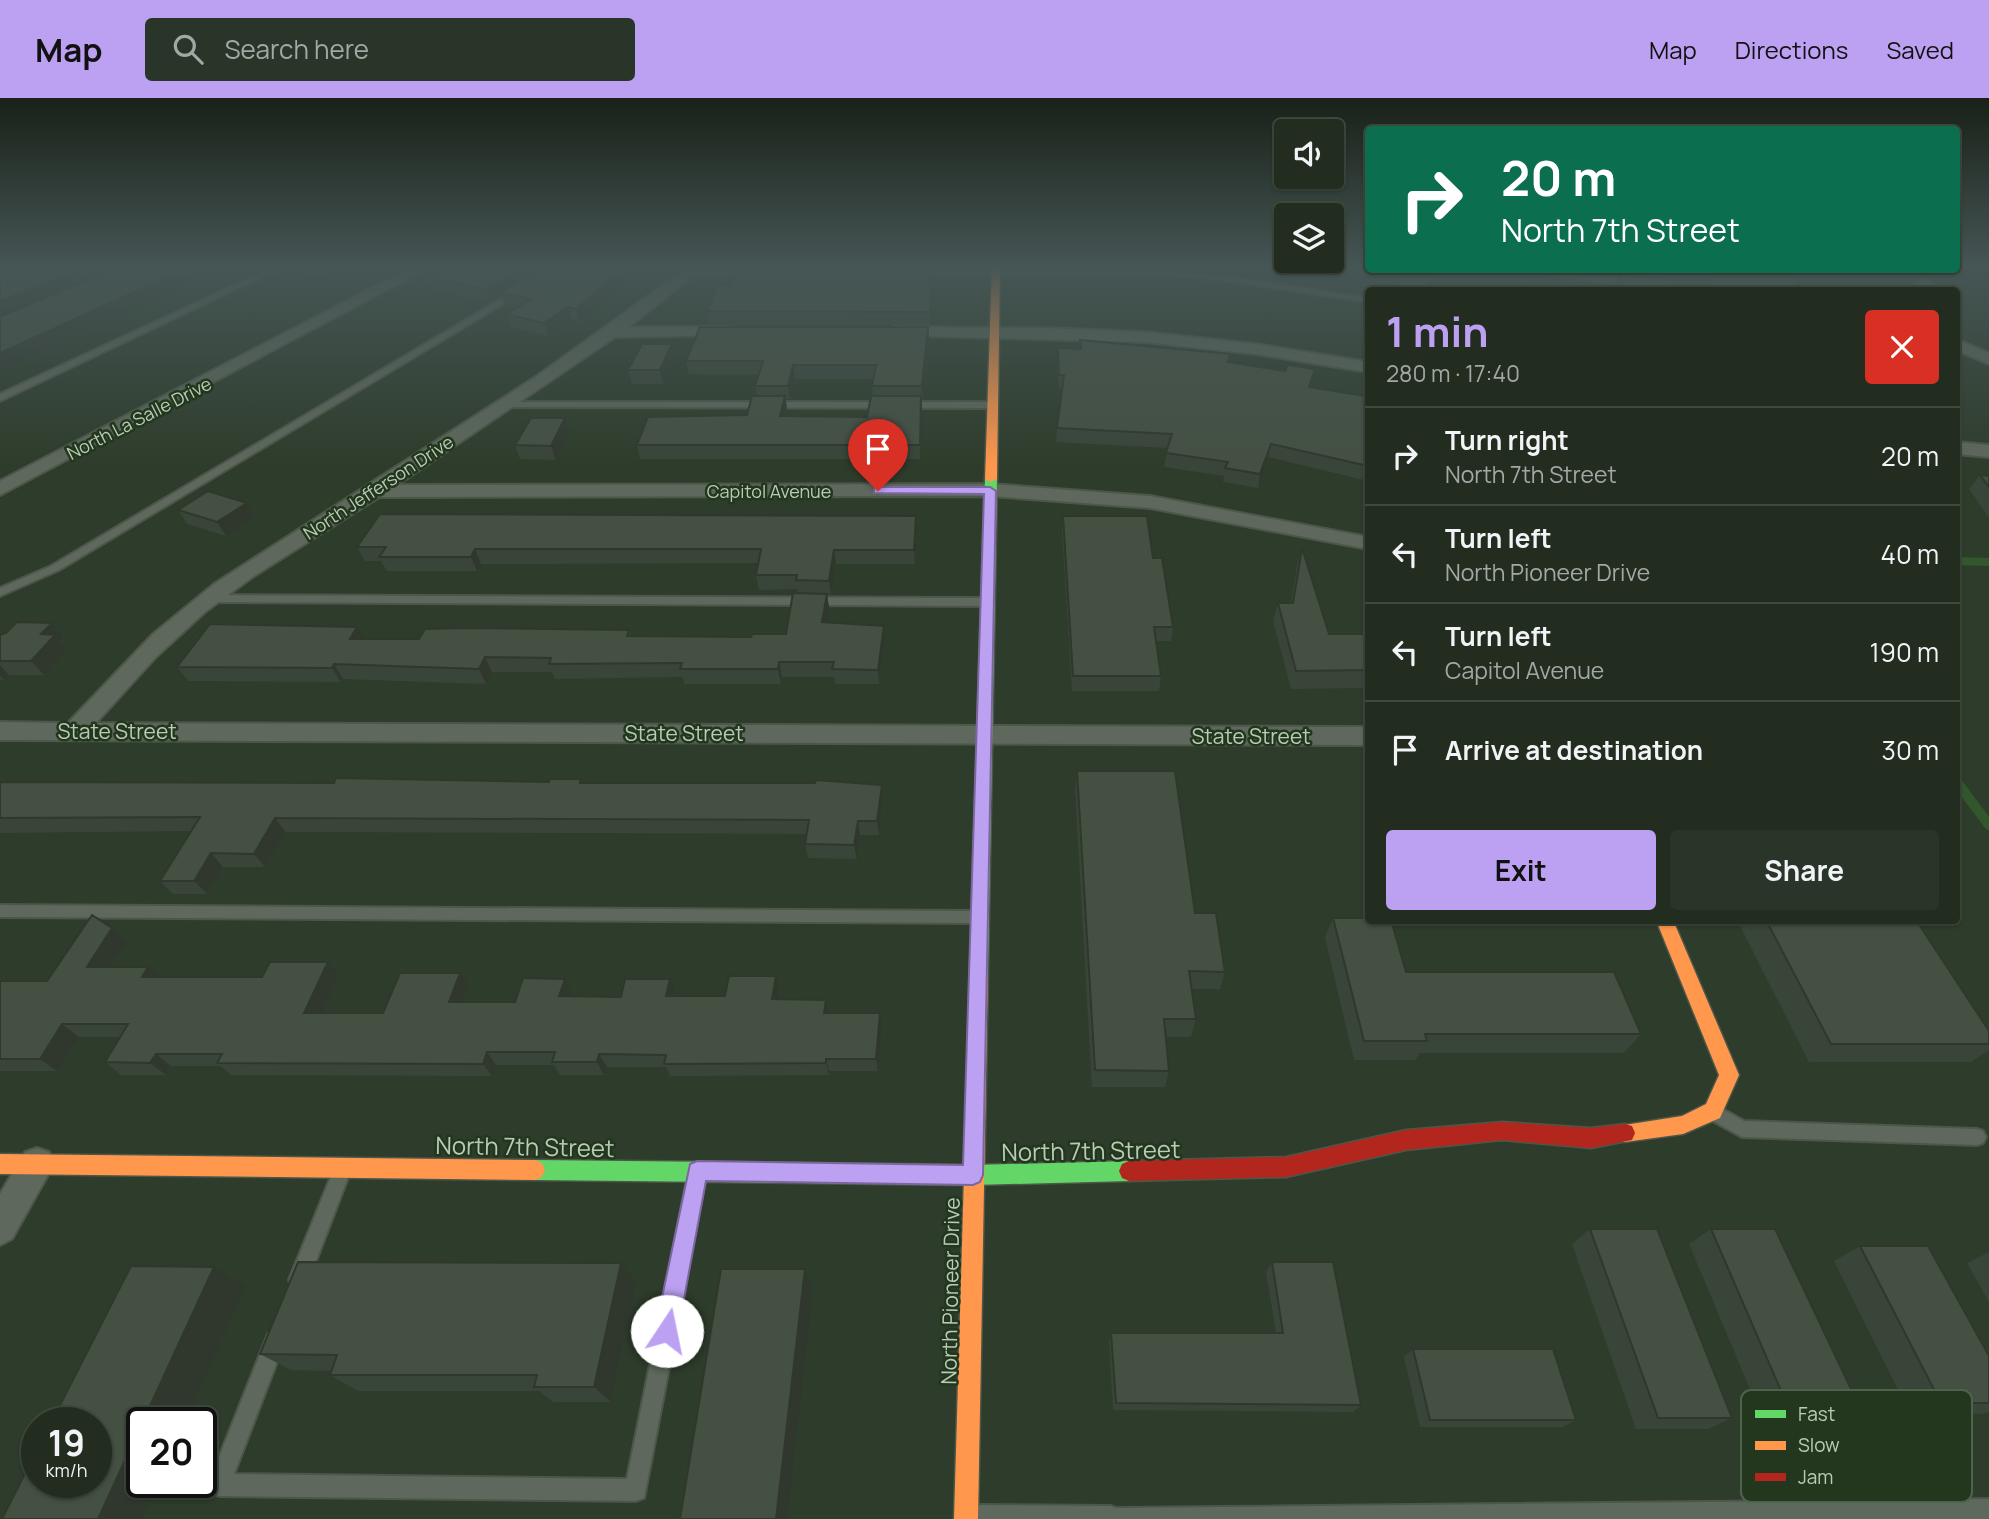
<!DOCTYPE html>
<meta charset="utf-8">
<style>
body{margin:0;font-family:Manrope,sans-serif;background:#2a3529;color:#f1f3f6;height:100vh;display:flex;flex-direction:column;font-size:26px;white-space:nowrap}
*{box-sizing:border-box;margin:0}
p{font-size:23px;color:#a2a8a5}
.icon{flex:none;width:38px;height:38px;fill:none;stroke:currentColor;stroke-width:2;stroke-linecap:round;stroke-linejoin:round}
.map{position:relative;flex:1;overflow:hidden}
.drawer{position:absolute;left:1365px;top:189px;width:595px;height:637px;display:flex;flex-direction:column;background:#222d20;border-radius:7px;box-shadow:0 2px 5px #0004,0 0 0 2px #3f493e}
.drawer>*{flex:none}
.top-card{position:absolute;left:1365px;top:28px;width:595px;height:147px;border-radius:7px;box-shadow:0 2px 5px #0004,0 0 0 2px #3f493e;background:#0b6e4f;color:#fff;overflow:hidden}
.buttons{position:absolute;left:1274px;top:21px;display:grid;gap:14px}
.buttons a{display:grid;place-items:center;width:70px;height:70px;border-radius:7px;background:#222d20;box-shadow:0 2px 5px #0004,0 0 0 2px #3f493e;font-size:35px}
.speed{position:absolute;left:21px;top:1309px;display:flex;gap:14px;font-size:35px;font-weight:700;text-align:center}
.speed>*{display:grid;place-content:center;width:91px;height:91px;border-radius:50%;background:#222d20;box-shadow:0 2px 5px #0004,0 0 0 2px #3f493e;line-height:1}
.speed small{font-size:18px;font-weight:400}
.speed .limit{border:4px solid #111;border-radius:10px;background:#fff;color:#111}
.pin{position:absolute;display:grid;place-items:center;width:60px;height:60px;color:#fff;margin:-72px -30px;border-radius:50% 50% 50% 0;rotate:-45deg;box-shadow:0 0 7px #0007}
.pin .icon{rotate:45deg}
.me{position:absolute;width:77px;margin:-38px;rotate:11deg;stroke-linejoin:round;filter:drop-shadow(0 0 5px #0008)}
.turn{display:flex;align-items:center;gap:24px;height:147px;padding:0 21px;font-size:32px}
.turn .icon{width:91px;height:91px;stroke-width:2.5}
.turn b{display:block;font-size:49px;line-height:60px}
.round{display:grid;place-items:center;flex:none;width:74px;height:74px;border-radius:7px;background:#2a3529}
.head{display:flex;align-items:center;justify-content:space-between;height:119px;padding:0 21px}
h1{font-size:42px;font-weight:700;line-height:52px;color:#bca0f2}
.cta{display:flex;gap:14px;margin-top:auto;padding:14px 21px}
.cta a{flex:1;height:80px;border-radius:7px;background:#bca0f2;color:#111;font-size:28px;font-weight:700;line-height:80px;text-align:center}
.cta a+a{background:#2a3529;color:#f1f3f6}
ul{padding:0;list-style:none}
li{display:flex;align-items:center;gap:21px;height:98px;padding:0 21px;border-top:2px solid #3f493e}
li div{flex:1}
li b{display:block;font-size:26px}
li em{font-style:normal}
header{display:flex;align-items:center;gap:42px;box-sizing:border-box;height:98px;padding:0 35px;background:#bca0f2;color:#111}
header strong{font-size:33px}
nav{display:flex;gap:38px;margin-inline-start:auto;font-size:24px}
.search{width:490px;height:63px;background:#2a3529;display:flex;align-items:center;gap:18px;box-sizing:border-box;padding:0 24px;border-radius:7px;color:#a2a8a5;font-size:26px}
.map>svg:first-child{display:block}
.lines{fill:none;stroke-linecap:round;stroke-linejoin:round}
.stream-far1{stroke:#33572c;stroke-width:8}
.stream{stroke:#33572c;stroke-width:10}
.lane-casing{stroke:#4c5649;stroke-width:4}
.street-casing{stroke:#4c5649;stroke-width:4}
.fast-casing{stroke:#4c5649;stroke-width:3}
.slow-casing{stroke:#4c5649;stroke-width:3}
.jam-casing{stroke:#4c5649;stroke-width:3}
.lane{fill:#5e685c;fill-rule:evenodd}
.street{fill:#5e685c;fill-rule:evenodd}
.fast{fill:#63d668;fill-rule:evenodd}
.slow{fill:#ff974d;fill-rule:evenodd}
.jam{fill:#b3261e;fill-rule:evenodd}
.wall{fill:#3a4539;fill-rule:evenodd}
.shaded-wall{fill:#30382e}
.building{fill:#445042;stroke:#30382e;stroke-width:2}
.route{fill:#bca0f2;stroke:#7a689d;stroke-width:2}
.labels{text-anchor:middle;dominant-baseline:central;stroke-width:5;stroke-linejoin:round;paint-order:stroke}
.far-street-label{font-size:18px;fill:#b9cbb6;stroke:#22371e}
.street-label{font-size:21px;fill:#b9cbb6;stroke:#22371e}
.near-street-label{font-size:24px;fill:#b9cbb6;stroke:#22371e}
.key{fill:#22371e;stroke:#4f634c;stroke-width:2}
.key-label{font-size:19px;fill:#b9cbb6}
</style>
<header>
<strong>Map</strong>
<div class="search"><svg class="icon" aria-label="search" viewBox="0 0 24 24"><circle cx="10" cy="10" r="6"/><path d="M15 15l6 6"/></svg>Search here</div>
<nav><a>Map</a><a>Directions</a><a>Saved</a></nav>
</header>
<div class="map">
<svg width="1989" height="1421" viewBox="0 0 1989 1421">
<rect width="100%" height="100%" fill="#2e3c2b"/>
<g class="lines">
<polyline class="stream-far1" points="1956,463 1989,464"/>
<polyline class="stream" points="1956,683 1989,727"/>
<g class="lane-casing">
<g id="lane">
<polygon points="275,168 285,168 0,303 0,296"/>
<polygon points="754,173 758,175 757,177 689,178 685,176 689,174"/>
<polygon points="911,173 1164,173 1222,178 1368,200 1368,204 1222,182 1164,177 908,177 907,175"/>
<polygon points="516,192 523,194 59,472 0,498 0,490 51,468"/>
<polygon points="504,304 992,304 997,307 992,310 501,309 499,307"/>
<polygon points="210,497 987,500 993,504 987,508 206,504 206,498"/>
<polygon points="0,807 979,813 984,815 987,819 984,823 979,825 0,819"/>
<polygon points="1717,1008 1744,1023 1977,1031 1983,1033 1986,1039 1983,1045 1977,1047 1742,1039 1711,1022 1708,1016 1711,1010"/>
<polygon points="340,1068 346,1071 349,1077 306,1189 299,1192 292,1189 289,1182 334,1071"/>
<polygon points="696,1073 702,1076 705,1082 644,1400 636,1403 219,1398 211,1395 208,1387 268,1236 275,1233 282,1236 285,1243 234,1376 627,1381 687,1082 690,1076"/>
<polygon points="1989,1401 1989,1421 969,1421 968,1418 971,1410 979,1407 1111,1408 1116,1410"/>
</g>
</g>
<g class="street-casing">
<g id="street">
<polygon points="414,168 432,168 0,397 0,383"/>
<polygon points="689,168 705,168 629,229 732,229 740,234 738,237 615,239 397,387 990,386 1150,398 1368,439 1368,451 1150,410 990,398 379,399 254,478 205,514 156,559 96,625 1368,629 1368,647 0,642 0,624 68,625 153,536 214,486 534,280"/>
<polygon points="1533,172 1571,172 1697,187 1705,192 1665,192 1540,176"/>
<polygon points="1924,180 1932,185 1925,192 1910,192"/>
<polygon points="893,229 1046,230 1144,234 1256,246 1368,264 1368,274 1256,256 1144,244 887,237 885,234"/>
<polygon points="1956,241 1989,255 1989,266 1956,252"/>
<polygon points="1956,344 1989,347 1989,359 1956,356"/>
<polygon points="37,1050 49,1054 54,1066 12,1141 0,1147 0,1096 25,1054"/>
</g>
</g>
<g class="fast-casing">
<g id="fast">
<polygon points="991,378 997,381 988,870 985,875 979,878 973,875 970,870 985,381"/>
<polygon points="535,1062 973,1067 1129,1063 1136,1066 1139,1073 1136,1080 1129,1083 973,1087 535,1082 528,1079 525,1072 528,1065"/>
</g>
</g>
<g class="slow-casing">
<g id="slow">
<polygon points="992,168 1000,168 997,381 991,384 985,381"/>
<polygon points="1656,822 1673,822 1739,977 1720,1020 1683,1036 1625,1044 1618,1042 1615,1035 1618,1028 1682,1018 1706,1006 1719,977"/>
<polygon points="979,862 985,865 988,870 978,1421 954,1421 970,870 973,865"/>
<polygon points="0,1056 535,1062 542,1065 545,1072 542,1079 535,1082 0,1076"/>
</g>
</g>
<g class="jam-casing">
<polygon id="jam" points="1502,1024 1591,1030 1625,1026 1632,1028 1635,1035 1632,1042 1591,1050 1502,1042 1406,1052 1286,1079 1129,1083 1122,1080 1119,1073 1122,1066 1129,1063 1286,1059 1406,1032"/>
</g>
<use href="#lane" class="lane"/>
<use href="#street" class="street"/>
<use href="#fast" class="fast"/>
<use href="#slow" class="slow"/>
<use href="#jam" class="jam"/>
</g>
<g class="wall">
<polygon points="281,168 368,168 340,183 283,172"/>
<polygon points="452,168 645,168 580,224 572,222 548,238 511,229 506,216 516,210 505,208 501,197 490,204 434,192 429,179"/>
<polygon points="739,168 931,168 931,171 930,171 930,187 933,200 930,227 709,227 707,213 732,187"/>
<polygon points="1382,172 1427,192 1393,192 1377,190"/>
<polygon points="1612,172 1794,172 1800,192 1614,192 1614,188 1619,176 1679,182 1613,174"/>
<path d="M 928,229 L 929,242 L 923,301 L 921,301 L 920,361 L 640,361 L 637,347 L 747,317 L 757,298 L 755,288 L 759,277 L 689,276 L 686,263 ZM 795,281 L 873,281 L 872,288 L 873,298 L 867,319 L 786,318 L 787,312 L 786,301 L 790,301 Z"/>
<polygon points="1080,242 1228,264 1310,289 1365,298 1368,284 1368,383 1268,359 1258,390 1223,384 1224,378 1164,369 1168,350 1056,344 1057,330 1062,290 1059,290 1057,264 1058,250 1079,251"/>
<polygon points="675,259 663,286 632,286 628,272"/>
<polygon points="570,333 556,362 520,361 515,347"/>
<polygon points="1980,377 1989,378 1989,420 1969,391"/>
<polygon points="247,405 255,419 226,438 187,426 178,412"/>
<polygon points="1063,418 1153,460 1173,529 1171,543 1156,543 1161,578 1159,593 1072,593 1062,433"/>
<polygon points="917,433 915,466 836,466 831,497 827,497 829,510 826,524 884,528 885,543 879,586 835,586 834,579 782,579 781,586 684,586 683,579 555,581 552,574 492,574 486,586 343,581 341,584 188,583 177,569 364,541 419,541 629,532 630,538 751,539 786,536 798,495 797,491 759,492 756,477 758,465 481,466 477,473 387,473 381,463 365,463 357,449"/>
<polygon points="1302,450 1329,536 1368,536 1368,590 1291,591 1273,523 1278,505 1291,505 1297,467"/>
<polygon points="0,537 64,539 60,543 67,551 44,577 9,577 4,582 0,582"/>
<polygon points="1077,673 1195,815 1225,874 1220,891 1192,891 1196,921 1191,939 1166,939 1169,973 1165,989 1092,989 1075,692"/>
<polygon points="0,684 583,685 883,701 879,737 860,737 857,761 808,760 805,746 806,736 286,734 265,769 223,769 207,796 173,796 160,783 191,733 0,735"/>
<polygon points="1333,820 1406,874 1641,936 1624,955 1420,955 1415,962 1354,962 1325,840"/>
<polygon points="1737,822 1916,822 1989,933 1989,952 1971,964 1809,964"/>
<polygon points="112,830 127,844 111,869 148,869 158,879 262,879 328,864 339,878 322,915 383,915 469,888 463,904 515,904 565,881 572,894 571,898 621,899 676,895 675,898 725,898 779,891 778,901 882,928 878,973 829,973 829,977 670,978 666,969 607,969 604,977 560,977 554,967 496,967 492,978 231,977 220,968 171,968 166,977 121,977 105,964 120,939 79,939 57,973 0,973 0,883 47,883"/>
<polygon points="1590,1131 1732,1320 1708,1331 1636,1331 1572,1146"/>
<polygon points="1711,1131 1863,1316 1834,1327 1765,1327 1689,1146"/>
<polygon points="1860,1148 1989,1258 1989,1314 1982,1316 1910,1316 1834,1163"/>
<polygon points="1989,1154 1989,1204 1967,1165"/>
<polygon points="1272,1164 1361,1307 1353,1314 1113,1312 1109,1244 1111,1235 1276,1235 1266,1174"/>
<polygon points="636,1184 611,1304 553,1304 539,1293 358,1293 330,1277 332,1273 291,1272 260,1256"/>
<polygon points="1413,1251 1576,1322 1563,1329 1420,1329 1404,1259"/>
</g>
<g class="shaded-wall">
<polygon points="87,168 125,168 0,220 0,203"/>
<polygon points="191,168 225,168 0,273 0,255"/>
<polygon points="340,168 368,168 340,183 335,171"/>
<polygon points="524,168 549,168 501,195 501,197 490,204 486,191"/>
<polygon points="627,168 645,168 580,224 576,211"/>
<polygon points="932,187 933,200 930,227 930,214"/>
<polygon points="568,209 572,222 548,238 544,225"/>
<polygon points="928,229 929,242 923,301 922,288"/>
<polygon points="672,246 675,259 663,286 660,272"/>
<polygon points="793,267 795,281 790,301 788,288"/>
<polygon points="785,298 787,312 782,332 780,318"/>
<polygon points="921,298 922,312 920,361 920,347"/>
<polygon points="565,320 570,333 556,362 551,348"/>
<polygon points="1271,346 1268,359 1258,390 1260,376"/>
<polygon points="247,405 255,419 226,438 217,424"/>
<polygon points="916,418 917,433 915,466 914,452"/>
<polygon points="475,451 481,466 477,473 471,459"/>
<polygon points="834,452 836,466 831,497 829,483"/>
<polygon points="827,496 829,510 824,538 822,524"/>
<polygon points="52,525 64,539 60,543 67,551 44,577 31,563 41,536"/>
<polygon points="884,528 885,543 879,586 878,572"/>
<polygon points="357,529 365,544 350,541"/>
<polygon points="485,559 492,574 486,586 479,571"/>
<polygon points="779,564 782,579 781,586 778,571"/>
<polygon points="334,566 343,581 341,584 332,570"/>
<polygon points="0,567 9,577 4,582 0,578"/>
<polygon points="882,687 883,701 879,737 877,723"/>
<polygon points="275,720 286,734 265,769 254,756"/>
<polygon points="858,723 860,737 857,761 854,747"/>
<polygon points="211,755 223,769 207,796 194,783"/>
<polygon points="112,830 127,844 102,882 87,869"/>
<polygon points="328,864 339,878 316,928 304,915"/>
<polygon points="148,869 162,882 142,879"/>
<polygon points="460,875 469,888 458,917 449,904"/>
<polygon points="776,878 779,891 776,914 772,901"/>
<polygon points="565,881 572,894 567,911 559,898"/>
<polygon points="670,881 676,895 672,911 666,898"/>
<polygon points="826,902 829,915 824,915"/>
<polygon points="880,915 882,928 878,973 876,961"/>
<polygon points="62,926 79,939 57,973 40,961"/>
<polygon points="487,954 496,967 492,978 483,966"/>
<polygon points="156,956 171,968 166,977 150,965"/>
<polygon points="599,956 607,969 604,977 597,964"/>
<polygon points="826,961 829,973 829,977 826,965"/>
<polygon points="621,1165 636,1184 611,1304 594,1289"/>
<polygon points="214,1169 245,1188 185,1325 142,1325"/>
<polygon points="805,1171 813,1190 787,1421 776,1421"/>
<polygon points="142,1326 142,1384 159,1384 143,1421 98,1421"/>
</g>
<g class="building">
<polygon points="0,168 87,168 0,203"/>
<polygon points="121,168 191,168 0,255 0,219"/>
<polygon points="319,168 340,168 335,171"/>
<polygon points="452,168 524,168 486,191 429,179"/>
<polygon points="544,168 627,168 576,211 568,209 544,225 506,216 531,201 501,195"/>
<polygon points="739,168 930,168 928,187 932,187 930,214 707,213 717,188 732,187"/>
<polygon points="1382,172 1432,172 1427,192 1393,192 1396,180 1380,177"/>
<polygon points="1699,172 1794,172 1800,192 1621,192 1619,176 1671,182 1711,182 1714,179 1703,172"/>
<polygon points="700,229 928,229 922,288 872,288 876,267 793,267 788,288 755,288 763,263 686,263"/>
<polygon points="1080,242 1230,256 1228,264 1285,273 1288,267 1315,271 1309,289 1365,298 1368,285 1368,368 1271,346 1260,376 1225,370 1228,364 1166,355 1172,336 1057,330 1064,277 1059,277 1058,250 1081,251"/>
<polygon points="642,246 672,246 660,272 628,272"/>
<polygon points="752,298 785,298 780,318 867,319 871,298 921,298 920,347 637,347 648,319 747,317"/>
<polygon points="531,320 565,320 551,348 515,347"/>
<polygon points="1980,377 1989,378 1989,389"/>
<polygon points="208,393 247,405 217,424 178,412"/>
<polygon points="380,416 916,418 914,452 834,452 829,483 796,482 797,477 756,477 761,451 475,451 471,459 379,459 386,449 357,449"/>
<polygon points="1063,418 1147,418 1153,460 1162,460 1173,529 1154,529 1161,578 1073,578"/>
<polygon points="1302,450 1329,536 1368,536 1368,572 1296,573 1278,505 1293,505"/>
<polygon points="793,495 827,496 822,524 884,528 878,572 832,571 834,564 779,564 778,571 680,571 682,565 549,566 551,560 485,559 479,571 334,566 332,570 177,569 210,526 357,529 350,541 419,541 425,531 467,530 629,532 627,538 751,539 752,536 786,536"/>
<polygon points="17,524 52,525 41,536 55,537 31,563 0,563 0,537 6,535"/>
<polygon points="1077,673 1175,673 1195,815 1216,815 1225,874 1189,873 1196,921 1164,921 1169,973 1095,972"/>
<polygon points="336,680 549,684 550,681 581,681 580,685 815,685 816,682 882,687 877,723 858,723 854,747 805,746 809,722 275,720 254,756 211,755 194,783 160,783 200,719 0,720 0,684 334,685"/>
<polygon points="92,817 112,830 87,869 148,869 142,879 262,879 270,864 328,864 304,915 383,915 400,875 460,875 449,904 515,904 523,880 565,881 559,898 621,899 625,881 670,881 666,898 725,898 729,878 776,878 772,901 826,902 824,915 880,915 876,961 826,961 826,965 664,966 666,957 599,956 597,964 552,964 555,954 487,954 483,966 217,965 222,956 156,956 150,965 105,964 128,926 62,926 40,961 0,961 0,883 47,883"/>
<polygon points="1333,820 1368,820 1368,822 1391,822 1406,874 1614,874 1641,936 1425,936 1427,943 1364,943"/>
<polygon points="1766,822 1916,822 1989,933 1989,946 1831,946"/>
<polygon points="1590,1131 1657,1131 1732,1320 1658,1320"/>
<polygon points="1711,1131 1775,1131 1863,1316 1791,1316"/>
<polygon points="1860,1148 1928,1148 1989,1258 1989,1305 1941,1305"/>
<polygon points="298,1164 621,1165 594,1289 534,1289 537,1277 330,1277 337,1257 260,1256"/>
<polygon points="1272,1164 1333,1164 1361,1307 1116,1305 1111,1235 1283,1235"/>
<polygon points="131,1168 214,1169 98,1421 2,1421 37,1352 37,1384 96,1384 96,1325 51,1325"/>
<polygon points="721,1171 805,1171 776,1421 680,1421"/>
<polygon points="1413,1251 1553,1251 1576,1322 1430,1322"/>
</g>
<linearGradient id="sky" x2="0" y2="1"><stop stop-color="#192118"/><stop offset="0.46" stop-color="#465655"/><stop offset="1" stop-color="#465655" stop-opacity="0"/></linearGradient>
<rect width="1989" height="367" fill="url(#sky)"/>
<polygon class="route" points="878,389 990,389 996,393 983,1077 980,1084 973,1087 706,1083 678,1233 675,1241 667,1244 659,1241 655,1233 690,1066 697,1063 963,1067 984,396 874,395 874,390"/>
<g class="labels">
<g class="far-street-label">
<text transform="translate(139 320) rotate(-27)">North La Salle Drive</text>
<text transform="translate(378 389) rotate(-33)">North Jefferson Drive</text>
<text x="769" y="393">Capitol Avenue</text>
</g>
<g class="street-label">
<text x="117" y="633">State Street</text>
<text x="684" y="635">State Street</text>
<text x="1251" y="638">State Street</text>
<text transform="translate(950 1193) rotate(-89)">North Pioneer Drive</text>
</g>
<g class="near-street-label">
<text transform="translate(525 1048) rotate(1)">North 7th Street</text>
<text transform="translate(1091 1052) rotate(-1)">North 7th Street</text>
</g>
</g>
<rect x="1741" y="1292" width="231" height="112" rx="10" class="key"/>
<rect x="1755" y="1312" width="31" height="8" fill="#63d668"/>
<rect x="1755" y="1343" width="31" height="9" fill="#ff974d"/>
<rect x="1755" y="1375" width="31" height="8" fill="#b3261e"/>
<g class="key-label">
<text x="1798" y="1323">Fast</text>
<text x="1798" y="1354">Slow</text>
<text x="1798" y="1386">Jam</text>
</g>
</svg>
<div class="buttons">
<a><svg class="icon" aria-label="sound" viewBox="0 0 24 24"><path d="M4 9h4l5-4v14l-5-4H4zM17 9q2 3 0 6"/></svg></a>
<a><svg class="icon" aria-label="layers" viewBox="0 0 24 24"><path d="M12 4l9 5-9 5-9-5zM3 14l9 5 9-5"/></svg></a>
</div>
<div class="speed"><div>19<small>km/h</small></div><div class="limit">20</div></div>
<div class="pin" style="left:878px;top:393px;background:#d93025"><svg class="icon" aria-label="arrive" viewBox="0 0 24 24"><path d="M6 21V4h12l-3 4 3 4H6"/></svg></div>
<svg class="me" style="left:667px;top:1233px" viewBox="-20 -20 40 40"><circle r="19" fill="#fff"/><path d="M0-13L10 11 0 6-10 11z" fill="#bca0f2"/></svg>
<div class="top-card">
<div class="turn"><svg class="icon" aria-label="right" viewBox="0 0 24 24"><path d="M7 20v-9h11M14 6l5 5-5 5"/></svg><div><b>20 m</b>North 7th Street</div></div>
</div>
<section class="drawer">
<div class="head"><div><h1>1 min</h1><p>280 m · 17:40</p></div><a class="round" style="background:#d93025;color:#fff"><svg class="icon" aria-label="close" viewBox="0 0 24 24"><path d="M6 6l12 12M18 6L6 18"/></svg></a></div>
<ul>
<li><svg class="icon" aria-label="right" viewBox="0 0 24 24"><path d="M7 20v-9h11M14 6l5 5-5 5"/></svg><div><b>Turn right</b><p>North 7th Street</p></div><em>20 m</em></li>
<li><svg class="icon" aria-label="left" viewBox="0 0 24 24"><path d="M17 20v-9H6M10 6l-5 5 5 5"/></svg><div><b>Turn left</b><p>North Pioneer Drive</p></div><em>40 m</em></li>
<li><svg class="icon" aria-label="left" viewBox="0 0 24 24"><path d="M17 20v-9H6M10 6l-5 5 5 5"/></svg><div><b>Turn left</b><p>Capitol Avenue</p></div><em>190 m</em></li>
<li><svg class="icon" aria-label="arrive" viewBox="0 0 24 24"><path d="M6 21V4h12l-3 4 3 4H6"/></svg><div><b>Arrive at destination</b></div><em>30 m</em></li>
</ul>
<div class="cta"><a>Exit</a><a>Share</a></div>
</section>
</div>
